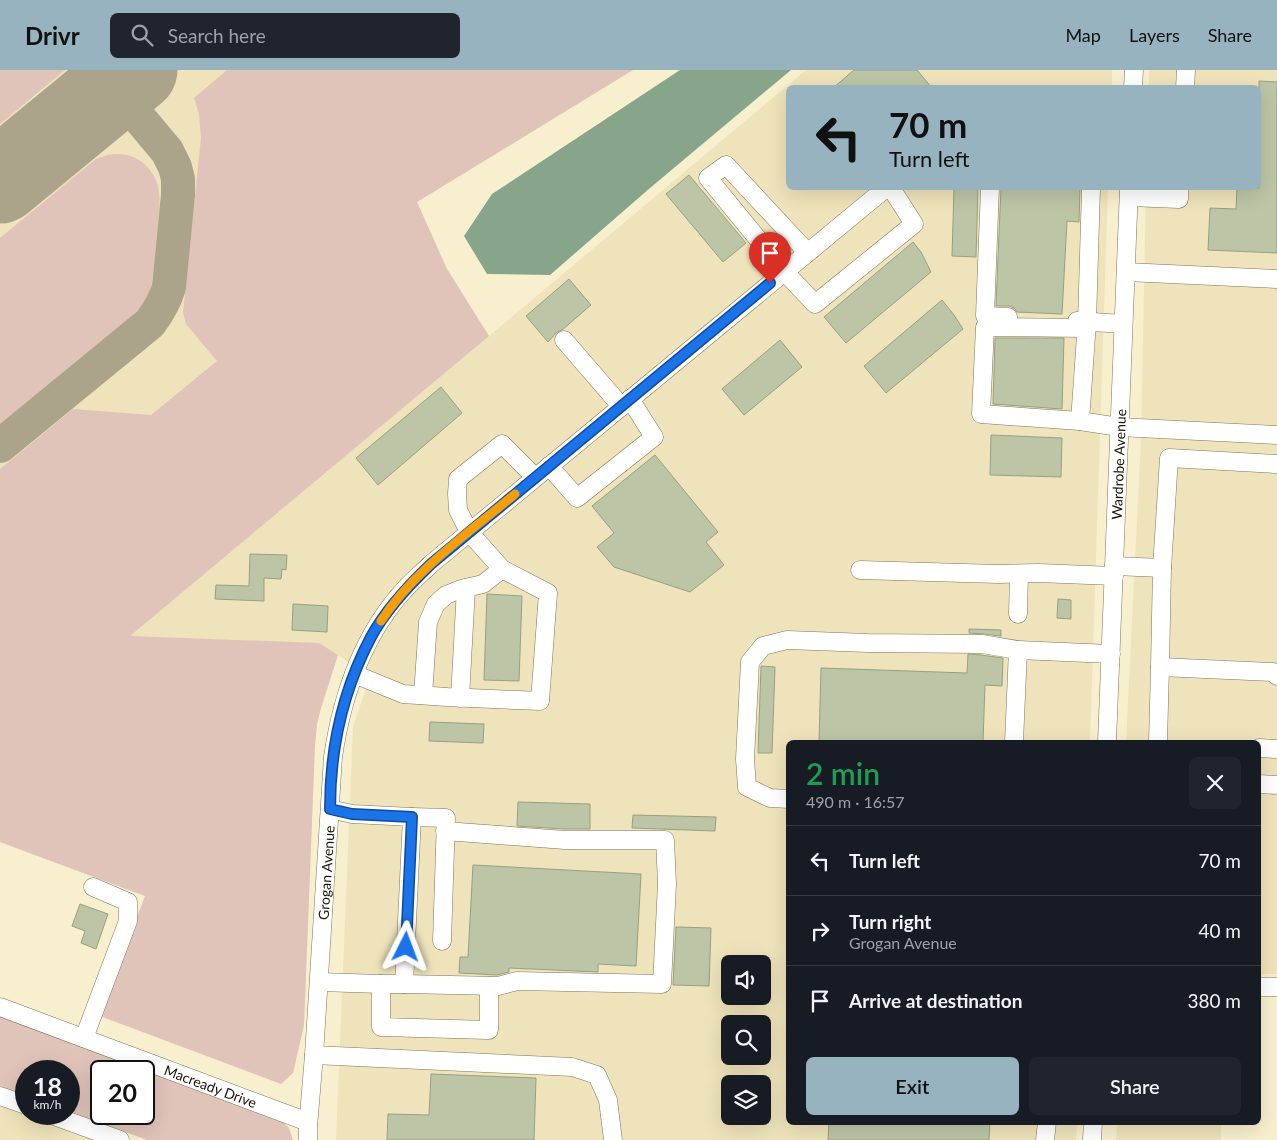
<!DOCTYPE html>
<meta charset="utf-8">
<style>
body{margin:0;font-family:Lato,sans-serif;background:#20242c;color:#f1f3f6;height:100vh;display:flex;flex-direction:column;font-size:19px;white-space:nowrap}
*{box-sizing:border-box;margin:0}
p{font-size:16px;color:#9ea1a6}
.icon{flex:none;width:28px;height:28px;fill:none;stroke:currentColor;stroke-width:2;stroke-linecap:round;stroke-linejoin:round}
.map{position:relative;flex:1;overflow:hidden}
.details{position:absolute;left:786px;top:670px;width:475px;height:385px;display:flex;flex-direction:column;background:#171b24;border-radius:8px;box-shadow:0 5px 20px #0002}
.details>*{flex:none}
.banner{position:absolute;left:786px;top:15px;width:475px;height:105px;border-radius:8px;box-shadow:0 5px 20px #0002;background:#96b3bf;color:#111;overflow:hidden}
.buttons{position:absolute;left:721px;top:885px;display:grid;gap:10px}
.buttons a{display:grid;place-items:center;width:50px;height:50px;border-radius:8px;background:#171b24;box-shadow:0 5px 20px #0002;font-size:25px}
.speed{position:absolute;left:15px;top:990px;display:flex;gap:10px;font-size:25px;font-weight:700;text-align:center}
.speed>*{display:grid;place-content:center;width:65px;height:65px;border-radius:50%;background:#171b24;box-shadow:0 5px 20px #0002;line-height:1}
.speed small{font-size:12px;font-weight:400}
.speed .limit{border:2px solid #111;border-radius:8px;background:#fff;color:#111}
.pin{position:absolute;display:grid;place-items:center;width:42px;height:42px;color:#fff;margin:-51px -21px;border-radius:50% 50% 50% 0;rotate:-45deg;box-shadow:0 0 5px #0007}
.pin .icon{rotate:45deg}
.me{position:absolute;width:55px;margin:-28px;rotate:3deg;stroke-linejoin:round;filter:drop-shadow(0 0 4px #0008)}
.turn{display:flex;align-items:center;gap:18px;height:105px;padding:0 20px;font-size:22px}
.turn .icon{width:65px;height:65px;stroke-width:2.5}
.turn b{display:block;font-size:35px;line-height:42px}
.round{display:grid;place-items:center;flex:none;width:52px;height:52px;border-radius:8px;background:#20242c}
.summary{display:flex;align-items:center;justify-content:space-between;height:85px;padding:0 20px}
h1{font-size:30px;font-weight:600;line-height:38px;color:#1e9e55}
.primary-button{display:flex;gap:10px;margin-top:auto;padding:10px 20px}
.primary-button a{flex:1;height:58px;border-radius:8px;background:#96b3bf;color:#111;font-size:20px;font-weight:600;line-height:58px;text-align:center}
.primary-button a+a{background:#20242c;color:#f1f3f6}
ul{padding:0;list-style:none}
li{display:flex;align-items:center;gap:15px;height:70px;padding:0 20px;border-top:1px solid #363941}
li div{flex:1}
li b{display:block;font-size:19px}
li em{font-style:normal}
header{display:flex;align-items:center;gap:30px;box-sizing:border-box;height:70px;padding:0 25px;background:#96b3bf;color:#111}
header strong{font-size:24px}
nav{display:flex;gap:28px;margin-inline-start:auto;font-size:18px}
.search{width:350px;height:45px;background:#20242c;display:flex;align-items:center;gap:12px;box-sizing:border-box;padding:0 18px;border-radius:8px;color:#9ea1a6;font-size:19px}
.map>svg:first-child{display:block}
.built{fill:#eee3ba;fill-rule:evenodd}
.green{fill:#e1c4b9;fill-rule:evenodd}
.water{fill:#87a58a}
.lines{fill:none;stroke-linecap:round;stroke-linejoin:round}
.taxiway{stroke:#aca48a;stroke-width:34}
.runway{stroke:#aca48a;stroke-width:85}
.building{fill:#bcc6a6;stroke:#97a081}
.minor-casing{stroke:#7d7557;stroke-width:19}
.minor{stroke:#fff;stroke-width:18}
.route-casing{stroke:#114b97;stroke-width:12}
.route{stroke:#1a73e8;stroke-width:9}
.slow{stroke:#f59e0b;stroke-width:9}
.labels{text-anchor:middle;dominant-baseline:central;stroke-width:4.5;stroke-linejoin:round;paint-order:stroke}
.street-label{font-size:14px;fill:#171408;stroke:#fefcf6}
</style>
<header>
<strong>Drivr</strong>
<div class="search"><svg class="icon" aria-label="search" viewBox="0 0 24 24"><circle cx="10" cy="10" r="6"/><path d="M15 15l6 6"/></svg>Search here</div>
<nav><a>Map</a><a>Layers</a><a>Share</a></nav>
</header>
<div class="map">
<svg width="1277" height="1070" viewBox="0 0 1277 1070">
<rect width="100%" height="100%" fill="#f8efce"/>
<g class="built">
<path d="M 0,0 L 633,0 L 417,132 L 447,199 L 489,266 L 806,0 L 1112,0 L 1112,17 L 789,18 L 789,118 L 1108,118 L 1090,672 L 789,672 L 789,1052 L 1077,1053 L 1076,1070 L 336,1070 L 353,657 L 370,607 L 338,585 L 321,638 L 317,654 L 315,675 L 304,955 L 293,1003 L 281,1014 L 100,946 L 145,826 L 0,772 ZM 730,894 L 762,894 L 762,926 L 730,926 ZM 730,954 L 762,954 L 762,986 L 730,986 ZM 730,1014 L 762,1014 L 762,1046 L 730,1046 Z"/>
<polygon points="1149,0 1277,0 1277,904 1259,904 1259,672 1126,672 1141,370 1146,118 1259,118 1259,18 1149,17"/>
<polygon points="0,1036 94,1070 0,1070"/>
<polygon points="1117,1053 1221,1053 1221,1070 1116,1070"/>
</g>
<g class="green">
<polygon points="0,0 65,0 0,54"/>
<polygon points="227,0 633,0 417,132 447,199 489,266 130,566 319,573 338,585 321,638 317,654 315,675 304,955 293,1003 281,1014 100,946 145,826 0,772 0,399 73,339 151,345 217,291 186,254 183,243 201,68 199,44 194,28"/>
<path d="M 114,84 C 120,84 127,84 133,87 C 146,92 158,107 159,122 C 161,140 157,158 156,176 C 154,192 154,211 148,226 C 144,236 134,245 126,252 L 0,355 L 0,168 L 96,89 L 107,85 Z"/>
<path d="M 0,947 L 283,1052 L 289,1058 L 293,1070 L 147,1070 L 69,1041 L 69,1001 L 26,1001 L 26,1025 L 0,1016 ZM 101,1001 L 144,1001 L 144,1044 L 101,1044 Z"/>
</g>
<polygon class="water" points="680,0 791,0 650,118 550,205 487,204 464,166 492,124"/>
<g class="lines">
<path class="taxiway" d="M 0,376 L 150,253 C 159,241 165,231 169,217 L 178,125 L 178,109 L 175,97 L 167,81 L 114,18"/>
<polyline class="runway" points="0,111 135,0"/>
</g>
<g class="building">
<polygon points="854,0 917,0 932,18 833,18"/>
<polygon points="1259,11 1277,12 1277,183 1208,180 1210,138 1236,139 1237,118 1259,118"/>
<polygon points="689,105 746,173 723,192 666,124"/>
<polygon points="954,118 978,118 976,187 952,186"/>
<polygon points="1001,118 1080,118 1079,152 1067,151 1062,244 1017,242 1014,238 1009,236 996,236"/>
<polygon points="913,172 921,182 931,202 846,273 824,247"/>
<polygon points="569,209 591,235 562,260 557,262 548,272 526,246"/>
<polygon points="942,230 954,245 963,259 886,323 864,296"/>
<polygon points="995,268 1064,268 1062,339 993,334"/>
<polygon points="780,270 802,297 744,345 722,319"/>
<polygon points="441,317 462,343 378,415 356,388"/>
<polygon points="991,365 1062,368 1061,407 990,405"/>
<polygon points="655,385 718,462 706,472 724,495 690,522 614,497 597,477 614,463 592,436"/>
<polygon points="250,484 287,485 286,500 282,499 281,509 264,508 264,531 215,529 216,515 249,516"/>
<polygon points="487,524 522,526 519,611 484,610"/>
<polygon points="1058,529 1071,530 1071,549 1057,548"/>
<polygon points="293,534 328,536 327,562 292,560"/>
<polygon points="969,559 1001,560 1001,566 984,564 969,563"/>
<polygon points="968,584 981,585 1003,588 1002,616 985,615 983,672 819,672 821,598 967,603"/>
<polygon points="761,596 775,597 772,683 758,683"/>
<polygon points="430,652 484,654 483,673 429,671"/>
<polygon points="518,732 590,734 590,759 565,759 517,756"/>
<polygon points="633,745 716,747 715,761 632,758"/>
<polygon points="473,795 641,804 636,896 598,894 598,902 509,898 509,902 497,905 459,903 460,887 468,887"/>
<polygon points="80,834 108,844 96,879 81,873 85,861 72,856"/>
<polygon points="676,857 711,858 709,916 673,915"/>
<polygon points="431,1004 536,1008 534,1070 387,1070 388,1044 429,1045"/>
<polygon points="829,1052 990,1052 989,1070 828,1070"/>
</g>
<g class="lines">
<g class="minor-casing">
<g id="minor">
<polyline points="1133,18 1134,0"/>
<polyline points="1185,18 1186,0"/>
<polyline points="990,118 985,246 1008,247"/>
<polyline points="1091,118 1087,252 1080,351 1119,357 1277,365"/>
<polyline points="1129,127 1179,129 1179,118"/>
<polyline points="807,182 726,95 708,108 784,201 815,234 914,154 891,118"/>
<polyline points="1126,202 1277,209"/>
<polyline points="1077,251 1123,254"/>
<polyline points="564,270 621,336"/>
<polyline points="1080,351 981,344 985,257 1086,258"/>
<polyline points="549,396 577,428 654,367 630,329"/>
<polyline points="1114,496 1162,498"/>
<polyline points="860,500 998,504 1038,503 1114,506"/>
<polyline points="1018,544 1019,504"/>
<polyline points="1160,597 1162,498 1169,388 1277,394"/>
<polyline points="354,604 403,624 447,627 540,631 548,523 502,499 469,462 458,440 457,424 458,409 502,374 535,407"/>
<polyline points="423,625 428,552 436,534 446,525 461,519 483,514 502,499"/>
<polyline points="460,628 466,518"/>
<polyline points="1014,672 1018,580 1111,584"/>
<path id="s1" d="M 1107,672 L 1129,118"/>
<polyline points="1158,672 1160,597 1273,602 1277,606"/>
<polyline points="1259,678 1277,679"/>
<polyline points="1259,714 1277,715"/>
<polyline points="789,729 770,728 747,717 745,689 750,592 763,576 787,570 868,573 982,574 1018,580"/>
<polyline points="412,747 446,748 442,871"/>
<polyline points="319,912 381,914 404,914 412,747 352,744 330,739"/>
<polyline points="381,914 381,957 489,960 489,916"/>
<polyline points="404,914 498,916 517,911 662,914 667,814 665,770 565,770 445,761"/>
<polyline points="1259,917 1277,917"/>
<path id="s2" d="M 0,937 L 308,1052"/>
<polyline points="84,968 128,851 128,832 93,817"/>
<polyline points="314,985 572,997 597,1005 608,1030 613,1070"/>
<polyline points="0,1026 26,1035"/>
<polyline points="49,1044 120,1070"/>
<path id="s3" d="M 308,1070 L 308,1057 L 314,985 L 333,687 C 342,626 363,564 406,518 C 414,509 423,502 431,494 L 886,118"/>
<polyline points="1045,1070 1047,1052"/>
<polyline points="1092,1070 1093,1052"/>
</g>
</g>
<use href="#minor" class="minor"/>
</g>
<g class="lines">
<g class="route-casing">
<path id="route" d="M 406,877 L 412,747 L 352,744 L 330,739 C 330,679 343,620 371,567 C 386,539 409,515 431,494 L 770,213"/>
</g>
<use href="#route" class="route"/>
<path class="slow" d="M 381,551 C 414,500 469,463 515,424"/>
</g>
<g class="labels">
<g class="street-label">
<text stroke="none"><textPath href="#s1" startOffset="278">Wardrobe Avenue</textPath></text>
<text stroke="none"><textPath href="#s3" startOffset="268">Grogan Avenue</textPath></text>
<text stroke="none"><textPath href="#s2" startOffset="225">Macready Drive</textPath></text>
</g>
</g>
</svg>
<div class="buttons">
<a><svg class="icon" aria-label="sound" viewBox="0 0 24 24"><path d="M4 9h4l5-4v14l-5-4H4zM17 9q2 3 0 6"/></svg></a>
<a><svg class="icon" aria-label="search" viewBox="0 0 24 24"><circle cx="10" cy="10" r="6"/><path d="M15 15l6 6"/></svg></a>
<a><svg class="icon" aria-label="layers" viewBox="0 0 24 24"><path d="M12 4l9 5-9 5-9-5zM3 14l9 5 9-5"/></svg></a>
</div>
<div class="speed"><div>18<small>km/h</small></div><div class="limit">20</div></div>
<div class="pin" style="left:770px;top:213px;background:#d93025"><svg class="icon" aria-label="arrive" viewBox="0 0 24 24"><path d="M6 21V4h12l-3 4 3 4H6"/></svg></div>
<svg class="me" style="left:406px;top:877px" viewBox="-20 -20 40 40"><path d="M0-17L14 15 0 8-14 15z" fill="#1a73e8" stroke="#fff" stroke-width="4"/></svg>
<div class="banner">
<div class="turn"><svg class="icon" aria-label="left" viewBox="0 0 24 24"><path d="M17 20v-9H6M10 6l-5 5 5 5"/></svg><div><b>70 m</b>Turn left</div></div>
</div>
<section class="details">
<div class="summary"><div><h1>2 min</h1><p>490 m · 16:57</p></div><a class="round"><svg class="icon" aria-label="close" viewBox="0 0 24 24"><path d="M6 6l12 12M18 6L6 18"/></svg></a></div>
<ul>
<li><svg class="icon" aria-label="left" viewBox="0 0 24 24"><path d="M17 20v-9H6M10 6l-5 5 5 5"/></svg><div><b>Turn left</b></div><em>70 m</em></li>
<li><svg class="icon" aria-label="right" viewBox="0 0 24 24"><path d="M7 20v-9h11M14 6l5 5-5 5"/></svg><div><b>Turn right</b><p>Grogan Avenue</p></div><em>40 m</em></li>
<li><svg class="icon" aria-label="arrive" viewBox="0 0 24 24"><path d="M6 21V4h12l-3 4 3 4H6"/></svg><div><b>Arrive at destination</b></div><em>380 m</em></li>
</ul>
<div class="primary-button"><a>Exit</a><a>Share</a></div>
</section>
</div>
